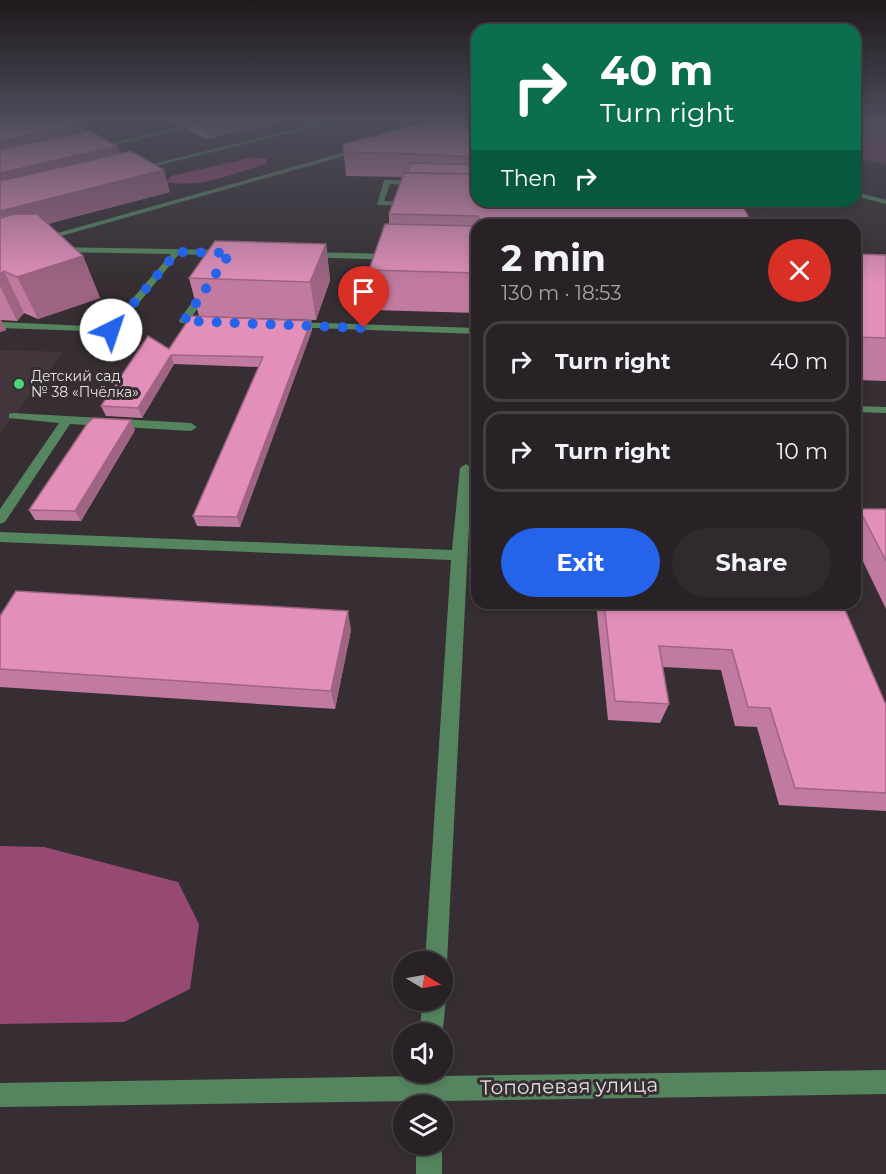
<!DOCTYPE html>
<meta charset="utf-8">
<style>
body{margin:0;font-family:Montserrat,sans-serif;background:#302a2e;color:#f1f3f6;height:100vh;display:flex;flex-direction:column;font-size:22px;white-space:nowrap}
*{box-sizing:border-box;margin:0}
p{font-size:20px;color:#a5a4a7}
.icon{flex:none;width:33px;height:33px;fill:none;stroke:currentColor;stroke-width:2;stroke-linecap:round;stroke-linejoin:round}
.map{position:relative;flex:1;overflow:hidden}
.panel{position:absolute;left:471px;top:219px;width:390px;height:390px;display:flex;flex-direction:column;background:#282226;border-radius:18px;box-shadow:0 3px 9px #0003,0 0 0 2px #443f43}
.panel>*{flex:none}
.guide{position:absolute;left:471px;top:24px;width:390px;height:183px;border-radius:18px;box-shadow:0 3px 9px #0003,0 0 0 2px #443f43;background:#0b6e4f;color:#fff;overflow:hidden}
.needle{width:39px;rotate:100deg}
.fabs{position:absolute;left:393px;top:951px;display:grid;gap:12px}
.fabs a{display:grid;place-items:center;width:60px;height:60px;border-radius:50%;background:#282226;box-shadow:0 3px 9px #0003,0 0 0 2px #443f43;font-size:30px}
.pin{position:absolute;display:grid;place-items:center;width:51px;height:51px;color:#fff;margin:-62px -26px;border-radius:50% 50% 50% 0;rotate:-45deg;box-shadow:0 0 6px #0007}
.pin .icon{rotate:45deg}
.me{position:absolute;width:66px;margin:-33px;rotate:41deg;stroke-linejoin:round;filter:drop-shadow(0 0 4px #0008)}
.turn{display:flex;align-items:center;gap:21px;height:126px;padding:0 30px;font-size:27px}
.turn .icon{width:78px;height:78px;stroke-width:2.5}
.turn b{display:block;font-size:42px;line-height:51px}
.then{display:flex;align-items:center;height:57px;padding:0 30px;background:#0003;gap:12px;font-size:22px}
.round{display:grid;place-items:center;flex:none;width:63px;height:63px;border-radius:32px;background:#302a2e}
.overview{display:flex;align-items:center;justify-content:space-between;height:102px;padding:0 30px}
h1{font-size:36px;font-weight:700;line-height:45px}
.action{display:flex;gap:12px;margin-top:auto;padding:12px 30px}
.action a{flex:1;height:69px;border-radius:36px;background:#2563eb;color:#fff;font-size:24px;font-weight:700;line-height:69px;text-align:center}
.action a+a{background:#302a2e;color:#f1f3f6}
ul{padding:0;list-style:none}
li{display:flex;align-items:center;gap:18px;height:81px;margin:0 12px 9px;padding:0 18px;border:3px solid #443f43;border-radius:18px}
li div{flex:1}
li b{display:block;font-size:22px}
li em{font-style:normal}
.map>svg:first-child{display:block}
.built{fill:#44363d}
.green{fill:#773c5c}
.forest{fill:#954973}
.lines{fill:none;stroke-linecap:round;stroke-linejoin:round}
.path{stroke:#928c8f;stroke-width:1.5;stroke-dasharray:2 2;stroke-linecap:butt}
.minor{fill:#55855f;fill-rule:evenodd}
.wall{fill:#c27ba0}
.shaded-wall{fill:#9e6482}
.building{fill:#e28fba;stroke:#9e6482;stroke-width:1.5}
.route{stroke:#2563eb;stroke-width:10;stroke-dasharray:0 18}
.poi-dot{fill:#4bd677;stroke:#362e32;stroke-width:2}
.labels{text-anchor:middle;dominant-baseline:central;stroke-width:6;stroke-linejoin:round;paint-order:stroke}
.far-poi-label{font-size:14px;fill:#e5e0e2;stroke:#362e32;text-anchor:start}
.near-street-label{font-size:20px;fill:#e5e0e2;stroke:#362e32}
</style>
<div class="map">
<svg width="886" height="1174" viewBox="0 0 886 1174">
<rect width="100%" height="100%" fill="#362e32"/>
<polygon class="built" points="0,350 64,352 0,433"/>
<polygon class="green" points="871,120 886,120 886,164 855,158 855,131 878,128 867,123"/>
<g class="forest">
<path d="M 254,157 L 267,159 L 266,164 C 234,173 199,189 166,182 L 171,176 Z"/>
<polygon points="0,846 44,847 178,882 199,924 190,989 124,1022 0,1024"/>
</g>
<g class="lines">
<polyline class="path" points="855,142 886,136"/>
<g class="minor">
<polygon points="212,120 222,120 93,150 90,148"/>
<polygon points="333,120 342,120 135,171 132,169"/>
<polygon points="386,120 394,120 426,132 416,134 416,132"/>
<polygon points="363,147 365,150 47,240 40,238"/>
<polygon points="384,180 423,181 420,185 390,184 384,201 412,202 415,202 415,206 377,205"/>
<polygon points="855,192 886,200 886,204 855,196"/>
<polygon points="54,247 225,250 229,253 225,256 179,254 115,332 0,328 1,322 108,327 171,254 57,252 54,251"/>
<polygon points="309,252 393,254 397,257 393,260 306,257 305,255"/>
<polygon points="206,285 211,288 191,318 208,319 213,322 208,325 181,323 179,321 203,286"/>
<polygon points="291,322 477,328 477,334 288,327 286,325"/>
<polygon points="855,406 886,407 886,413 855,412"/>
<polygon points="13,413 191,423 197,427 191,431 70,424 5,522 0,524 0,509 59,423 9,418 9,414"/>
<polygon points="466,464 472,468 447,962 442,970 442,962 425,962 451,560 0,542 0,532 452,550 460,468"/>
<polygon points="442,993 446,1000 442,1037 442,1034 420,1034 422,1000 442,1000"/>
<polygon points="886,1070 886,1094 442,1101 442,1106 416,1106 417,1101 0,1107 0,1083 418,1076 418,1072 442,1072 442,1076"/>
<rect x="416" y="1144" width="26" height="30"/>
</g>
</g>
<g class="wall">
<polygon points="0,120 82,124 84,132 121,154 170,192 47,224 83,256 100,298 38,319 24,313 17,321 1,320 6,330 0,332"/>
<polygon points="165,120 291,120 206,139 187,130 185,124 177,125"/>
<polygon points="477,120 477,201 753,225 477,225 477,313 372,310 369,270 389,224 389,214 402,177 346,176 343,144"/>
<polygon points="326,244 330,280 316,320 199,316 189,278"/>
<polygon points="855,254 886,255 886,381 855,380"/>
<polygon points="311,321 312,330 240,527 197,526 193,516 259,367 174,364 142,418 106,416 101,406 169,349"/>
<polygon points="135,430 81,521 35,520 29,510"/>
<polygon points="859,509 886,509 886,609 855,545 855,515"/>
<polygon points="596,603 842,603 886,705 886,811 779,805 757,727 735,726 721,670 663,667 669,704 660,723 608,720"/>
<polygon points="0,616 351,630 335,709 0,687"/>
</g>
<g class="shaded-wall">
<polygon points="175,120 184,120 185,124 177,125"/>
<polygon points="201,120 291,120 206,139"/>
<polygon points="82,124 89,144 0,164 0,141"/>
<polygon points="118,146 125,167 0,198 0,173"/>
<polygon points="164,170 170,192 9,234 0,215 0,211"/>
<polygon points="326,244 330,280 316,320 310,282"/>
<polygon points="83,256 100,298 38,319 17,277"/>
<polygon points="4,271 24,313 17,321 0,286 0,274"/>
<polygon points="0,318 6,330 0,332"/>
<polygon points="311,321 312,330 240,527 237,517"/>
<polygon points="171,355 174,364 142,418 138,408"/>
<polygon points="131,420 135,430 81,521 75,511"/>
<polygon points="348,611 351,630 335,709 331,691"/>
</g>
<g class="building">
<polygon points="0,120 73,120 82,124 0,141"/>
<polygon points="437,120 477,120 477,157 414,154 344,152 343,144"/>
<polygon points="89,131 118,146 0,173 0,149"/>
<polygon points="131,151 164,170 0,211 0,181"/>
<polygon points="411,163 477,165 477,174 408,173"/>
<polygon points="404,173 477,174 477,201 740,201 753,225 479,225 481,224 478,216 389,214"/>
<polygon points="14,214 37,214 83,256 17,277 4,271 0,274 0,218"/>
<polygon points="385,224 477,226 477,273 369,270"/>
<polygon points="215,241 326,244 310,282 189,278"/>
<polygon points="855,254 886,255 886,338 855,337"/>
<polygon points="191,316 311,321 237,517 193,516 263,357 171,355 138,408 101,406 148,336 169,349"/>
<polygon points="93,418 131,420 75,511 29,510 87,424"/>
<polygon points="859,509 886,509 886,561"/>
<polygon points="16,591 348,611 331,691 0,669 0,616"/>
<polygon points="604,603 842,603 886,705 886,793 795,788 770,708 748,707 732,650 659,646 669,704 615,701"/>
</g>
<linearGradient id="sky" x2="0" y2="1"><stop stop-color="#1e191c"/><stop offset="0.42" stop-color="#4c4c5a"/><stop offset="1" stop-color="#4c4c5a" stop-opacity="0"/></linearGradient>
<rect width="886" height="284" fill="url(#sky)"/>
<g class="lines">
<polyline class="route" points="111,330 177,252 230,253 184,321 364,328"/>
</g>
<circle class="poi-dot" cx="19" cy="384" r="6"/>
<g class="labels">
<g class="far-poi-label">
<text x="31" y="376">Детский сад<tspan x="31" dy="16">№ 38 «Пчёлка»</tspan></text>
</g>
<g class="near-street-label">
<text transform="translate(569 1086) rotate(-1)">Тополевая улица</text>
</g>
</g>
</svg>
<div class="fabs">
<a><svg class="needle" viewBox="-14 -14 28 28"><path d="M0-13l5 13h-10z" fill="#e53935"/><path d="M0 13l5-13h-10z" fill="#a5a4a7"/></svg></a>
<a><svg class="icon" aria-label="sound" viewBox="0 0 24 24"><path d="M4 9h4l5-4v14l-5-4H4zM17 9q2 3 0 6"/></svg></a>
<a><svg class="icon" aria-label="layers" viewBox="0 0 24 24"><path d="M12 4l9 5-9 5-9-5zM3 14l9 5 9-5"/></svg></a>
</div>
<div class="pin" style="left:364px;top:328px;background:#d93025"><svg class="icon" aria-label="arrive" viewBox="0 0 24 24"><path d="M6 21V4h12l-3 4 3 4H6"/></svg></div>
<svg class="me" style="left:111px;top:330px" viewBox="-20 -20 40 40"><circle r="19" fill="#fff"/><path d="M0-13L10 11 0 6-10 11z" fill="#2563eb"/></svg>
<div class="guide">
<div class="turn"><svg class="icon" aria-label="right" viewBox="0 0 24 24"><path d="M7 20v-9h11M14 6l5 5-5 5"/></svg><div><b>40 m</b>Turn right</div></div>
<div class="then">Then<svg class="icon" aria-label="right" viewBox="0 0 24 24"><path d="M7 20v-9h11M14 6l5 5-5 5"/></svg></div>
</div>
<section class="panel">
<div class="overview"><div><h1>2 min</h1><p>130 m · 18:53</p></div><a class="round" style="background:#d93025;color:#fff"><svg class="icon" aria-label="close" viewBox="0 0 24 24"><path d="M6 6l12 12M18 6L6 18"/></svg></a></div>
<ul>
<li><svg class="icon" aria-label="right" viewBox="0 0 24 24"><path d="M7 20v-9h11M14 6l5 5-5 5"/></svg><div><b>Turn right</b></div><em>40 m</em></li>
<li><svg class="icon" aria-label="right" viewBox="0 0 24 24"><path d="M7 20v-9h11M14 6l5 5-5 5"/></svg><div><b>Turn right</b></div><em>10 m</em></li>
</ul>
<div class="action"><a>Exit</a><a>Share</a></div>
</section>
</div>
